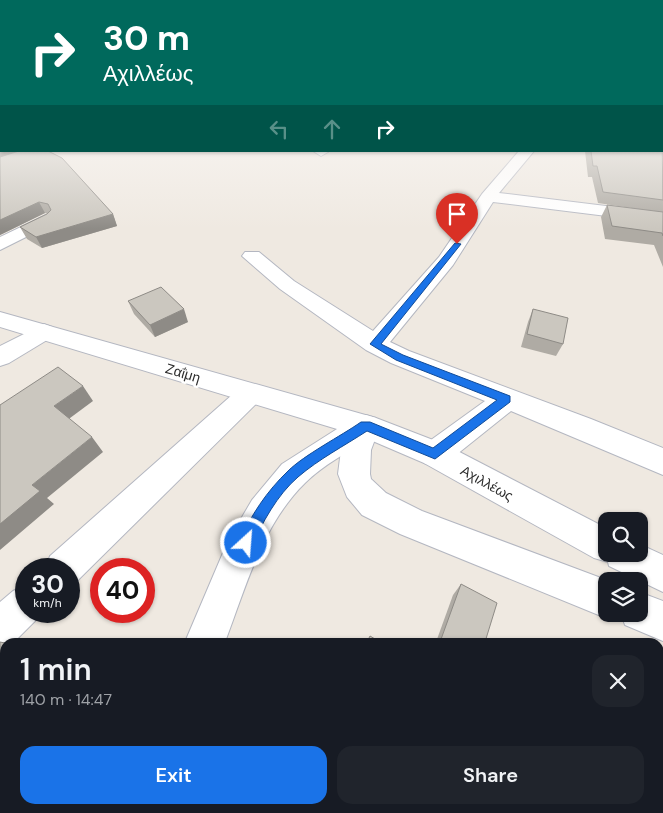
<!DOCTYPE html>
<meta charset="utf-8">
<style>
body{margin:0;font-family:"DM Sans",sans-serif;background:#20242c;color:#f1f3f6;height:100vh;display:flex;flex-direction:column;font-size:19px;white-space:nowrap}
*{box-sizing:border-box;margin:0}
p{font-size:16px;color:#9ea1a6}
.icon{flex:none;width:28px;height:28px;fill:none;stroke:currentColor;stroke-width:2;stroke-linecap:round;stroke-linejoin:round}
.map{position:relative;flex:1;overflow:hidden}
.panel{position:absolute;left:0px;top:638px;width:664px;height:176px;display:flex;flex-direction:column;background:#171b24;border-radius:15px 15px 0 0;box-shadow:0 1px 4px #0004}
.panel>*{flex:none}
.banner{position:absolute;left:0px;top:0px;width:664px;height:152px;box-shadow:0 1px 4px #0004;background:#00695c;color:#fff;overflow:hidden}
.controls{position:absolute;left:598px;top:512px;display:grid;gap:10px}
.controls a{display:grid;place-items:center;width:50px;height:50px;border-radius:10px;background:#171b24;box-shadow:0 1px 4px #0004;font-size:25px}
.speed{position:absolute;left:15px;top:558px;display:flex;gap:10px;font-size:25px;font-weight:700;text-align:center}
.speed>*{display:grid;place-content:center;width:65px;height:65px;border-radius:50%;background:#171b24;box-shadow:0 1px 4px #0004;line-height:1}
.speed small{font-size:12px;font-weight:400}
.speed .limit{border:8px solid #d22;background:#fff;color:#111}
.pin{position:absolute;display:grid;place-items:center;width:42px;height:42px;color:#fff;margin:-51px -21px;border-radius:50% 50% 50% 0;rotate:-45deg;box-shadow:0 0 5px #0007}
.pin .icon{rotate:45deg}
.me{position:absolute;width:55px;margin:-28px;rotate:26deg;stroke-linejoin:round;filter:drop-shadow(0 0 4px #0008)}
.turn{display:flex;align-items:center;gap:18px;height:105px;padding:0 20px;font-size:22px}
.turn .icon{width:65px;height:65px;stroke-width:2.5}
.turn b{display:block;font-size:35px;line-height:42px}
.lanes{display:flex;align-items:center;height:48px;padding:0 20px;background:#0003;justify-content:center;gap:25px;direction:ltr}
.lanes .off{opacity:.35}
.round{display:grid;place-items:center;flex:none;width:52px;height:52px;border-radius:15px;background:#20242c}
.summary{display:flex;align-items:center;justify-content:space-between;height:85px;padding:0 20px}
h1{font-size:30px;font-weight:600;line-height:38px}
.primary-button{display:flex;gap:10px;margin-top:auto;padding:10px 20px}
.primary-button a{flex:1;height:58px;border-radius:15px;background:#1a73e8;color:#fff;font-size:20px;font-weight:600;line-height:58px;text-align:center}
.primary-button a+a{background:#20242c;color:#f1f3f6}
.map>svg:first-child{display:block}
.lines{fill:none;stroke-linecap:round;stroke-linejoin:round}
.minor-casing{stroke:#b4b7c1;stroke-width:2}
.tertiary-casing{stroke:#b4b7c1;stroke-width:2}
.minor{fill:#fff;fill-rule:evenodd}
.tertiary{fill:#fff;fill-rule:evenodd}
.wall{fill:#afaba4}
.shaded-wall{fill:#8e8b86}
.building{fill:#cbc7bf;stroke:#8e8b86}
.route{fill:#1a73e8;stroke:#114b97}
.labels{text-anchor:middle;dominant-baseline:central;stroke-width:5;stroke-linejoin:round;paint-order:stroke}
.street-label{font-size:14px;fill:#2e2e2e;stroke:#fff}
</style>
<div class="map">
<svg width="663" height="813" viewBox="0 0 663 813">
<rect width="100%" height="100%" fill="#efe9e1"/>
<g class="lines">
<g class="minor-casing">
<g id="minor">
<polygon points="313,151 327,151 328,152 321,156"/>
<polygon points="519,151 534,151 499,193 663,213 663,223 493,202 453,265 390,342 409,351 591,419 663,448 663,475 511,411 446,463 435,467 424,463 420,454 424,445 485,401 391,363 366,350 280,289 242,256 245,252 259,252 294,281 373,331 439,257 482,194"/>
<polygon points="46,215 52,216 55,220 52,224 0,250 0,237"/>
<polygon points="44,324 52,327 56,332 52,337 9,363 0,366 0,346"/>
<polygon points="250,384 259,387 263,394 259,401 76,582 69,585 69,569 45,569 50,556 241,387"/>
<polygon points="366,415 376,418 380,426 371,450 370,474 371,479 386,493 422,511 609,581 606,581 606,614 616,614 606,618 400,534 362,515 347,497 338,474 341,450 356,418"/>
<polygon points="26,585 26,611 42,611 39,617 14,642 5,642 5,646 0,648 0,602 13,591"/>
<polygon points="639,592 663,601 663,641 625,625 621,614 639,614"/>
</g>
</g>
<g class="tertiary-casing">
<g id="tertiary">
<path d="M 0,312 L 376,418 L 446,445 L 606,528 L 606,554 L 639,554 L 639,544 L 663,555 L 663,592 L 609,566 L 608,562 L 594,558 L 424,463 L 368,439 C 347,453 323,465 305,483 C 262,525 246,587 225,642 L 185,642 L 228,541 L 252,500 L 282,464 L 337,429 L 0,327 Z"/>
<polygon points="118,809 167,809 166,813 116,813"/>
</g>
</g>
<use href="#minor" class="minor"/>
<use href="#tertiary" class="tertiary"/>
</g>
<g class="wall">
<polygon points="663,136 663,267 654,245 605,239 601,217 607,205 638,209 598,203 592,177 588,177 585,151 662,151"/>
<polygon points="1,151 113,214 117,226 42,248 27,239 20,227 48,214 45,213 0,235 0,157"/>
<polygon points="128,301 188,322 155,337 134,314"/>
<polygon points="533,309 563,344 556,356 521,347 528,322"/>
<polygon points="461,584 485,642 436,642 453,595"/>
</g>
<g class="shaded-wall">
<polygon points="1,145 1,151 21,151 0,157 0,146"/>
<polygon points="39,202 45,213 0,235 0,220"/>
<polygon points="113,214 117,226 42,248 36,237"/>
<polygon points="184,309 188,322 155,337 150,325"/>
<polygon points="83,386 93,401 66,421 54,406"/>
<polygon points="92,437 103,452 47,498 54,504 0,550 0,524 32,485"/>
</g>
<g class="building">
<polygon points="0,115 1,115 1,145 0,146"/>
<polygon points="662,136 663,200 603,192 597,166 593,166 591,151 662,151"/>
<polygon points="19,151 48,151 62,158 113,214 36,237 20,227 47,214 51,210 48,204 39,202 0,220 0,157"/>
<polygon points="607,205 663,212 663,236 662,233 612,226"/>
<polygon points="161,287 184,309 150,325 128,301"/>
<polygon points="533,309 568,318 563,344 527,334"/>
<polygon points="58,367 83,386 54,406 92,437 32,485 40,491 0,524 0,405"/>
<polygon points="461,584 497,603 485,642 440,642"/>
<polygon points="370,636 380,642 367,642"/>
<polygon points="0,642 5,643 5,792 0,790"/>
<polygon points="323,809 573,809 572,813 328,813"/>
</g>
<linearGradient id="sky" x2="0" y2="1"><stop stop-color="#7abfeb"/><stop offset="0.5" stop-color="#f8f5f2"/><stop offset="1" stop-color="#f8f5f2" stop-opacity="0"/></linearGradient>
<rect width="663" height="229" fill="url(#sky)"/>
<path class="route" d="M 455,243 L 461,244 L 381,344 L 403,355 L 510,396 L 510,402 L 435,459 L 367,431 C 344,446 319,459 298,477 C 277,495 262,523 251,548 L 246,550 L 241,548 L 239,543 C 250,516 267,491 288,471 C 304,455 341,436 361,422 L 370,422 L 433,448 L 497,400 L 396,360 L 370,344 Z"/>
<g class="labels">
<g class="street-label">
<text transform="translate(183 373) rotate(17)">Ζαΐμη</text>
<text transform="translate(487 483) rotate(29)">Αχιλλέως</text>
</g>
</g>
</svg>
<div class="controls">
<a><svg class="icon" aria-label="search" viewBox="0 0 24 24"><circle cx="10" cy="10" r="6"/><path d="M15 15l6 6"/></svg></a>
<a><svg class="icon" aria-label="layers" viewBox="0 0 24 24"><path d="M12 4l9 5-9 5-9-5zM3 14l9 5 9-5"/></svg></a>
</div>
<div class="speed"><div>30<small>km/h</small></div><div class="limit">40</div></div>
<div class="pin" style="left:457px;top:244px;background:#d93025"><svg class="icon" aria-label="arrive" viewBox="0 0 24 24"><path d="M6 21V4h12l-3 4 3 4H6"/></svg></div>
<svg class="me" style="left:246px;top:543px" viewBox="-20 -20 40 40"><circle r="17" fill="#1a73e8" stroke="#fff" stroke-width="3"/><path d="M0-11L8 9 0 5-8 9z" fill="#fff"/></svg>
<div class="banner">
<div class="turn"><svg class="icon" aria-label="right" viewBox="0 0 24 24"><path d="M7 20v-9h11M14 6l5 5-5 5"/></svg><div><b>30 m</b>Αχιλλέως</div></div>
<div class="lanes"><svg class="icon off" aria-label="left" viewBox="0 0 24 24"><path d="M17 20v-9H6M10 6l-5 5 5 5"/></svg><svg class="icon off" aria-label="ahead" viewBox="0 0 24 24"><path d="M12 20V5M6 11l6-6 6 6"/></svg><svg class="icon" aria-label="right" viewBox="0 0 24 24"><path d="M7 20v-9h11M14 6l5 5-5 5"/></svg></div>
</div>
<section class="panel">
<div class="summary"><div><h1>1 min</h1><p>140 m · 14:47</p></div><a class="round"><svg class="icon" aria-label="close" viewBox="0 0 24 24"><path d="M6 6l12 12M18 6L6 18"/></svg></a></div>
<div class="primary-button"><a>Exit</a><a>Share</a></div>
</section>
</div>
